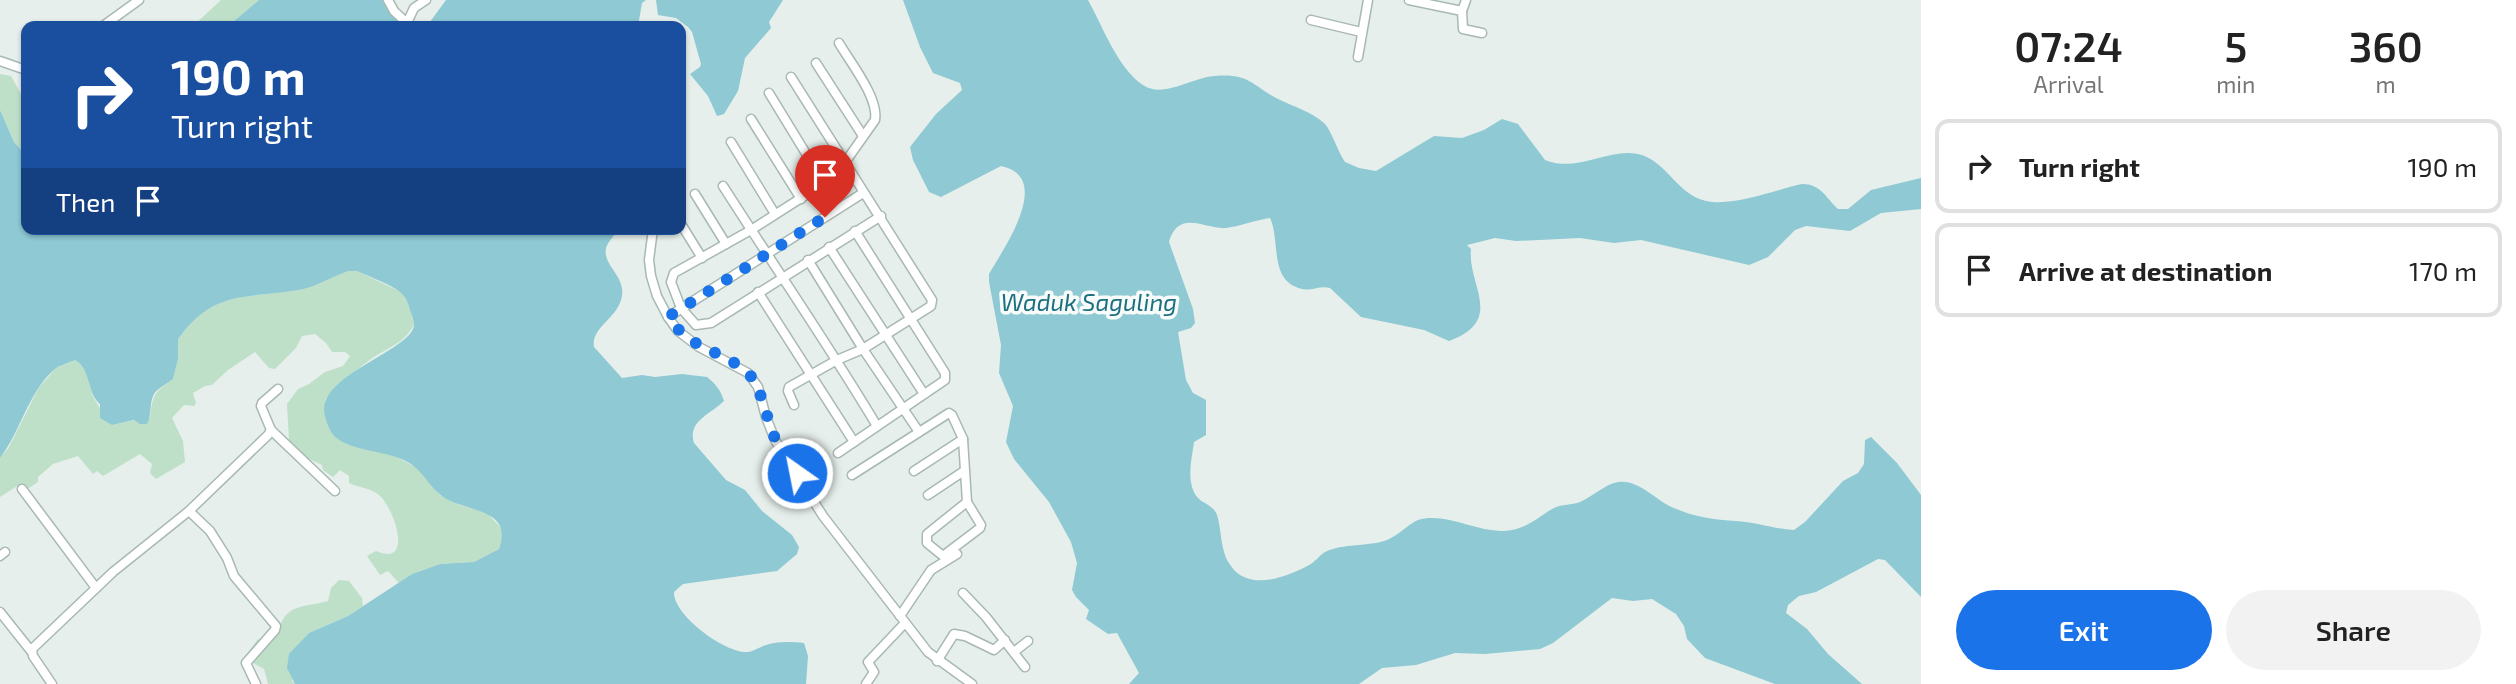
<!DOCTYPE html>
<style>
body{margin:0;font-family:"Exo 2",sans-serif;background:#f2f2f2;color:#222;height:100vh;display:flex;flex-direction:column;font-size:26px;white-space:nowrap}
*{box-sizing:border-box;margin:0}
p{font-size:23px;color:#767676}
.icon{flex:none;width:38px;height:38px;fill:none;stroke:currentColor;stroke-width:2;stroke-linecap:round;stroke-linejoin:round}
.map{position:relative;flex:1;overflow:hidden}
.details{display:flex;flex-direction:column;background:#fff;width:595px}
.details>*{flex:none}
.banner{position:absolute;left:21px;top:21px;width:665px;height:214px;border-radius:14px;box-shadow:0 2px 5px #0004;background:#1a4fa0;color:#fff;overflow:hidden}
.pin{position:absolute;display:grid;place-items:center;width:60px;height:60px;color:#fff;margin:-72px -30px;border-radius:50% 50% 50% 0;rotate:-45deg;box-shadow:0 0 7px #0007}
.pin .icon{rotate:45deg}
.me{position:absolute;width:77px;margin:-38px;rotate:327deg;stroke-linejoin:round;filter:drop-shadow(0 0 5px #0008)}
.turn{display:flex;align-items:center;gap:24px;height:147px;padding:0 35px;font-size:32px}
.turn .icon{width:91px;height:91px;stroke-width:2.5}
.turn b{display:block;font-size:49px;line-height:60px}
.then{display:flex;align-items:center;height:66px;padding:0 35px;background:#0003;gap:14px;font-size:26px}
.eta{display:flex;justify-content:space-evenly;align-items:center;height:119px;text-align:center}
.eta b{font-size:42px;font-weight:600;line-height:49px}
.button{display:flex;gap:14px;margin-top:auto;padding:14px 35px}
.button a{flex:1;height:80px;border-radius:42px;background:#1a73e8;color:#fff;font-size:28px;font-weight:600;line-height:80px;text-align:center}
.button a+a{background:#f2f2f2;color:#222}
ul{padding:0;list-style:none}
li{display:flex;align-items:center;gap:21px;height:94px;margin:0 14px 10px;padding:0 21px;border:4px solid #e0e0e0;border-radius:14px}
li div{flex:1}
li b{display:block;font-size:26px}
li em{font-style:normal}
main{display:flex;flex:1;min-height:0}
.map>svg:first-child{display:block}
.green{fill:#bfe0c8}
.water{fill:#8ec9d4}
.lines{fill:none;stroke-linecap:round;stroke-linejoin:round}
.street-casing{stroke:#a8b8b2;stroke-width:11}
.street{stroke:#fff;stroke-width:8}
.route{stroke:#1a73e8;stroke-width:12;stroke-dasharray:0 21.6}
.labels{text-anchor:middle;dominant-baseline:central;stroke-width:7;stroke-linejoin:round;paint-order:stroke}
.water-label{font-size:24px;font-style:italic;fill:#1c6f80;stroke:#f7fbf9}
</style>
<main>
<div class="map">
<svg width="1921" height="684" viewBox="0 0 1921 684">
<rect width="100%" height="100%" fill="#e6efeb"/>
<g class="green">
<polygon points="221,0 259,0 228,26 193,26"/>
<polygon points="0,74 11,76 26,103 26,155 14,142 0,110"/>
<path d="M 349,271 L 357,271 L 401,292 L 409,304 L 414,324 C 406,343 387,348 371,359 C 355,371 337,384 325,400 L 399,458 L 422,471 L 440,495 L 460,505 L 487,513 L 502,529 L 503,536 L 499,549 L 474,562 L 440,564 L 412,574 L 399,583 L 388,571 L 380,575 L 367,556 L 376,551 C 414,568 395,509 379,495 C 373,489 357,487 349,483 L 349,476 L 340,470 L 333,477 L 323,470 L 322,465 L 301,455 L 289,440 L 287,404 L 298,389 L 309,384 L 325,372 L 343,366 L 350,356 L 345,352 L 332,352 L 326,343 L 315,334 L 302,336 L 296,348 L 275,369 L 269,368 L 255,352 L 228,370 L 212,385 L 205,386 L 193,393 L 196,403 L 194,406 L 184,405 L 172,418 L 183,441 L 185,462 L 156,479 L 150,473 L 152,464 L 140,454 L 103,476 L 97,471 L 93,474 L 78,456 L 53,464 L 38,477 L 38,482 L 26,490 L 19,485 L 0,497 L 0,458 L 9,447 L 38,389 L 56,368 L 75,360 C 89,369 88,382 93,396 C 97,405 106,416 112,425 L 150,417 C 153,394 154,393 173,379 L 178,359 L 178,339 C 214,289 246,299 299,290 C 317,287 332,276 349,271 Z"/>
<path d="M 339,580 L 349,581 L 362,598 L 363,606 L 348,616 L 309,633 L 292,681 L 295,684 L 268,684 L 264,669 L 244,658 L 258,639 L 262,641 L 280,627 C 286,603 309,607 328,601 L 331,588 Z"/>
</g>
<g class="water">
<polygon points="259,0 382,0 406,26 228,26"/>
<polygon points="446,0 646,0 642,3 638,26 427,26"/>
<polygon points="656,0 783,0 769,22 771,28 745,58 738,91 724,114 717,116 708,96 690,74 700,67 701,64 692,32 688,27 676,18 658,15"/>
<path d="M 903,0 L 1088,0 C 1102,25 1118,69 1143,85 C 1163,99 1193,77 1215,76 C 1250,73 1252,86 1278,99 C 1294,107 1311,111 1325,124 C 1332,132 1338,152 1345,162 L 1359,168 L 1376,171 L 1434,136 L 1462,138 L 1484,130 L 1502,119 L 1518,124 L 1545,160 C 1574,172 1602,152 1630,153 C 1665,154 1674,194 1706,201 C 1733,207 1775,190 1802,184 C 1821,184 1825,197 1838,209 L 1848,209 L 1871,190 L 1921,178 L 1921,209 L 1881,213 L 1850,231 L 1806,226 L 1795,230 L 1768,257 L 1749,265 L 1641,240 L 1614,243 L 1580,238 L 1516,241 L 1495,238 L 1467,245 L 1471,249 C 1467,285 1506,320 1449,341 L 1424,330 L 1361,317 L 1330,288 C 1320,285 1312,291 1302,289 C 1268,281 1281,241 1270,218 C 1255,220 1241,226 1226,228 C 1206,230 1179,208 1169,242 L 1193,309 L 1195,323 L 1191,328 L 1178,332 L 1186,380 L 1193,393 L 1206,400 L 1206,435 L 1194,442 C 1192,458 1185,484 1198,498 C 1205,505 1213,505 1217,515 C 1222,531 1220,552 1231,566 C 1249,592 1287,577 1309,565 C 1315,562 1319,556 1325,552 C 1343,543 1368,547 1387,540 C 1399,535 1410,523 1418,520 C 1448,511 1481,536 1512,530 C 1529,527 1541,515 1554,508 C 1562,504 1572,505 1580,502 C 1592,497 1605,484 1618,482 C 1639,479 1656,501 1674,508 C 1694,517 1715,520 1736,521 C 1755,522 1774,529 1794,530 L 1805,522 L 1843,481 L 1858,473 L 1864,464 L 1865,440 L 1871,437 L 1897,463 L 1921,495 L 1921,597 L 1885,560 L 1878,559 L 1816,592 L 1799,596 L 1788,605 L 1786,613 L 1807,629 L 1828,654 L 1862,684 L 1775,684 L 1705,658 L 1687,639 L 1684,626 L 1676,614 L 1652,599 L 1633,601 L 1612,598 L 1553,643 L 1540,649 L 1485,654 L 1455,653 L 1416,665 L 1382,668 L 1359,684 L 1129,684 L 1139,673 L 1117,633 L 1108,634 L 1086,619 L 1089,610 L 1076,597 L 1072,590 L 1077,563 L 1071,542 L 1049,502 L 1014,459 L 1006,442 L 1013,406 L 999,373 L 1001,345 L 989,282 L 989,274 C 1004,248 1054,177 1001,166 L 941,197 L 929,192 L 913,160 L 910,147 L 936,114 L 962,90 L 960,83 L 933,73 L 920,47 Z"/>
<path d="M 0,110 L 14,142 L 26,155 L 26,229 L 619,229 C 615,235 608,241 606,248 C 602,268 632,278 619,305 C 612,320 591,330 594,347 L 622,378 L 642,375 L 655,377 L 682,374 L 707,377 C 716,384 721,391 724,401 C 711,414 687,421 694,443 L 726,480 L 745,490 L 762,511 L 792,535 L 799,547 L 797,554 L 777,571 L 683,584 L 674,592 C 673,615 724,652 746,652 C 753,652 759,647 766,645 C 780,641 791,642 804,643 L 808,656 L 806,684 L 295,684 L 287,668 L 289,654 L 309,633 L 348,616 L 412,574 L 440,564 L 474,562 L 499,549 C 514,507 465,513 442,496 C 425,483 423,467 399,458 C 381,451 353,450 338,439 C 331,435 327,424 325,416 C 314,376 409,352 414,326 C 414,321 412,315 410,310 C 409,304 405,296 400,292 C 388,283 370,277 357,271 L 349,271 C 332,276 317,287 299,290 C 246,299 214,289 178,339 L 178,359 L 173,379 C 167,384 158,388 154,394 C 149,403 152,414 147,424 L 140,424 L 134,420 L 112,425 L 100,418 L 100,404 C 86,392 92,370 75,360 C 69,363 60,365 55,369 C 28,392 21,431 0,458 Z"/>
</g>
<g class="lines">
<g class="street-casing">
<g id="street">
<polyline points="388,0 394,11 410,26"/>
<polyline points="1409,0 1462,11 1463,29 1482,33"/>
<polyline points="1462,11 1466,0"/>
<polyline points="1311,20 1361,32"/>
<polyline points="407,23 414,8 426,0"/>
<polyline points="103,26 139,0"/>
<path d="M 839,43 C 850,62 879,98 875,120 L 846,161"/>
<polyline points="1358,57 1368,0"/>
<polyline points="0,61 26,70"/>
<polyline points="816,63 863,136"/>
<polyline points="791,77 932,300 931,306 863,349 837,360 789,387 788,391 794,405"/>
<polyline points="769,93 824,183"/>
<polyline points="751,119 801,199"/>
<polyline points="731,142 775,214"/>
<polyline points="848,168 751,230 674,273 671,282 681,308 696,325 711,323 881,216"/>
<path d="M 723,186 C 774,266 828,344 877,426"/>
<polyline points="695,194 726,244"/>
<polyline points="681,224 702,258"/>
<polyline points="653,229 649,260 651,276 657,296 668,317 678,331 699,347 748,373 758,387 766,417 775,440 823,516 928,652 972,684"/>
<polyline points="829,247 924,394"/>
<polyline points="808,260 863,349 919,432"/>
<polyline points="758,292 854,442"/>
<polyline points="668,317 863,193"/>
<polyline points="271,430 335,491"/>
<polyline points="963,439 967,502 927,534 927,543 943,556 980,528 981,525 967,502"/>
<polyline points="838,453 945,380 945,373 855,231"/>
<polyline points="852,475 949,413 952,415 963,439 914,471"/>
<polyline points="22,489 96,588"/>
<polyline points="928,495 964,471"/>
<polyline points="189,511 210,531 227,558 234,576 276,626 275,630 246,663 256,684"/>
<polyline points="0,556 5,552"/>
<polyline points="963,593 986,617 1025,667"/>
<polyline points="0,612 31,651"/>
<polyline points="900,616 931,570 957,554"/>
<polyline points="1014,652 1028,641"/>
<polyline points="937,661 954,634 965,636 994,650 1005,640"/>
<polyline points="52,684 33,656 32,649 113,572 189,511 268,435 271,430 261,406 262,403 278,389"/>
<polyline points="866,684 874,672 868,662 905,623"/>
</g>
</g>
<use href="#street" class="street"/>
</g>
<g class="lines">
<path class="route" d="M 797,473 C 788,461 780,450 774,436 C 766,418 761,384 747,372 C 720,349 692,351 668,317 L 825,217"/>
</g>
<g class="labels">
<g class="water-label">
<text x="1089" y="301">Waduk Saguling</text>
</g>
</g>
</svg>
<div class="pin" style="left:825px;top:217px;background:#d93025"><svg class="icon" aria-label="arrive" viewBox="0 0 24 24"><path d="M6 21V4h12l-3 4 3 4H6"/></svg></div>
<svg class="me" style="left:797px;top:473px" viewBox="-20 -20 40 40"><circle r="17" fill="#1a73e8" stroke="#fff" stroke-width="3"/><path d="M0-11L8 9 0 5-8 9z" fill="#fff"/></svg>
<div class="banner">
<div class="turn"><svg class="icon" aria-label="right" viewBox="0 0 24 24"><path d="M7 20v-9h11M14 6l5 5-5 5"/></svg><div><b>190 m</b>Turn right</div></div>
<div class="then">Then<svg class="icon" aria-label="arrive" viewBox="0 0 24 24"><path d="M6 21V4h12l-3 4 3 4H6"/></svg></div>
</div>
</div>
<section class="details">
<div class="eta">
<div><b>07:24</b><p>Arrival</p></div>
<div><b>5</b><p>min</p></div>
<div><b>360</b><p>m</p></div>
</div>
<ul>
<li><svg class="icon" aria-label="right" viewBox="0 0 24 24"><path d="M7 20v-9h11M14 6l5 5-5 5"/></svg><div><b>Turn right</b></div><em>190 m</em></li>
<li><svg class="icon" aria-label="arrive" viewBox="0 0 24 24"><path d="M6 21V4h12l-3 4 3 4H6"/></svg><div><b>Arrive at destination</b></div><em>170 m</em></li>
</ul>
<div class="button"><a>Exit</a><a>Share</a></div>
</section>
</main>
